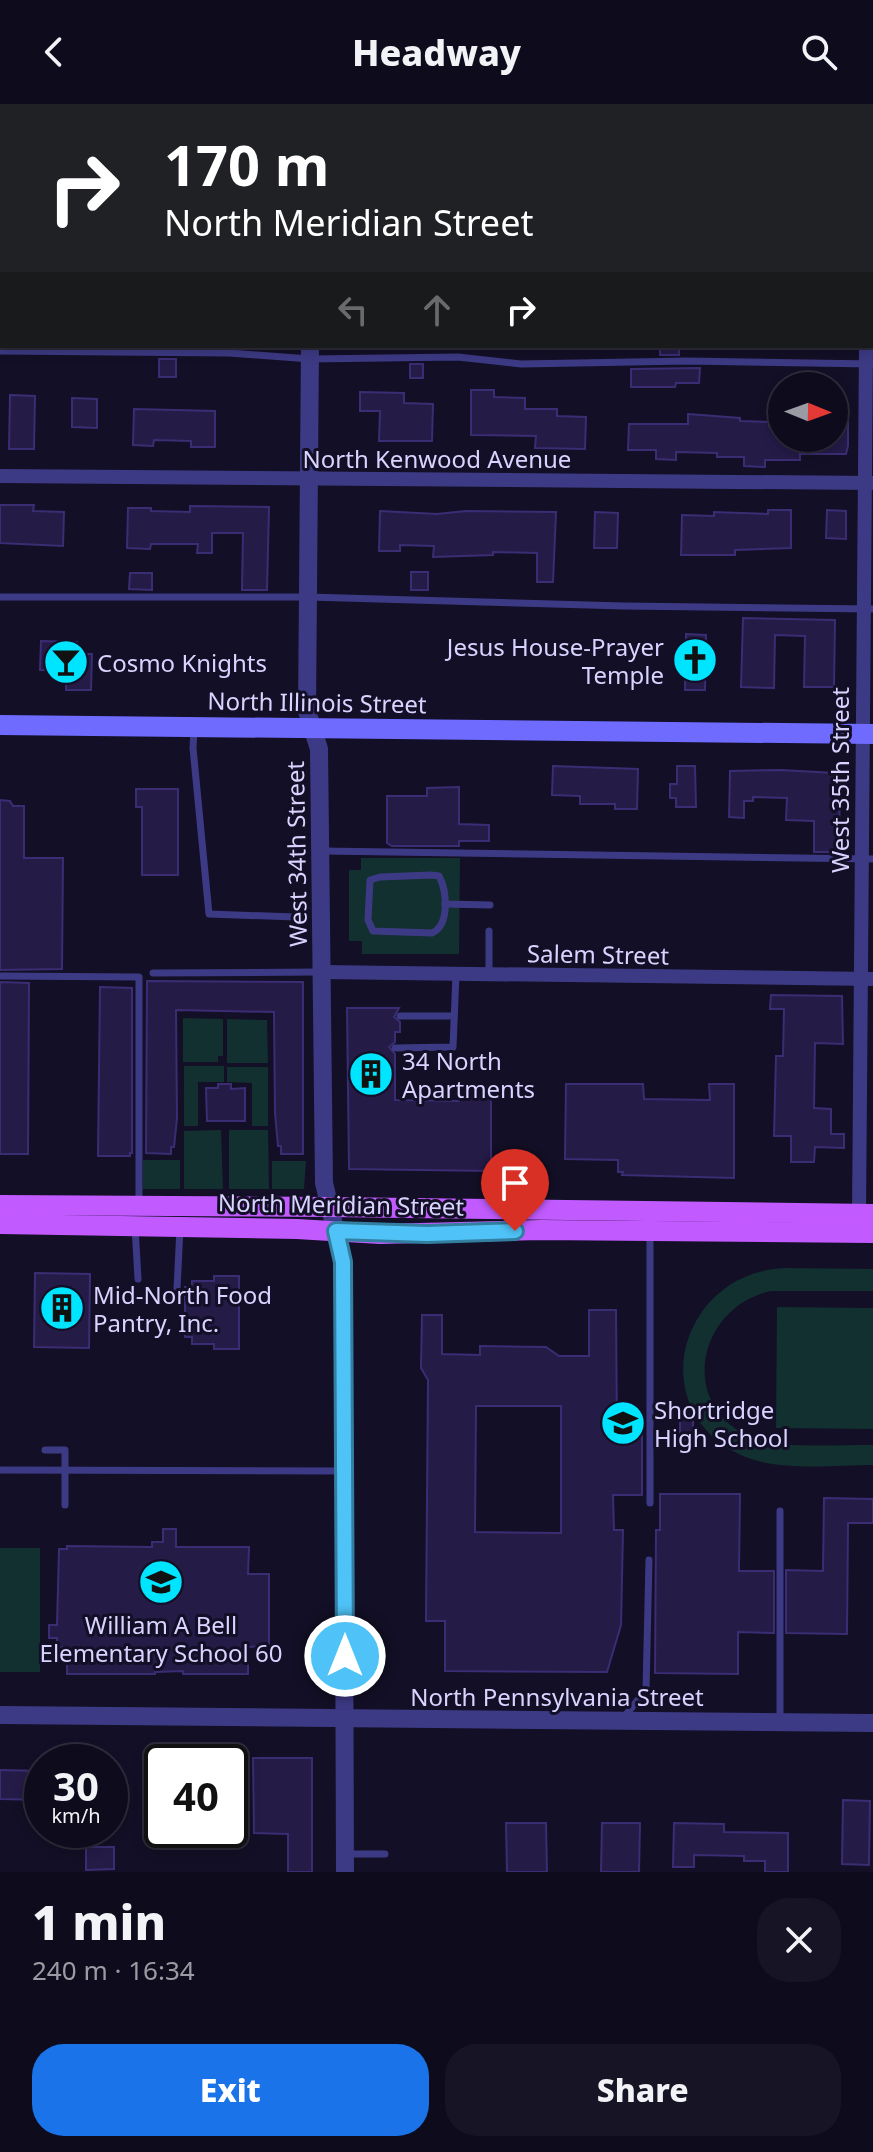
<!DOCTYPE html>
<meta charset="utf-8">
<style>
body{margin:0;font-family:"Noto Sans",sans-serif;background:#171425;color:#f1f3f6;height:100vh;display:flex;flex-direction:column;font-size:30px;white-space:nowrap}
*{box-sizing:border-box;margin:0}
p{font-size:26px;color:#9b9ba3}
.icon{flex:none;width:44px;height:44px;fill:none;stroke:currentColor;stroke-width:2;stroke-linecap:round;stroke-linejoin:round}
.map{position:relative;height:1768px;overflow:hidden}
.details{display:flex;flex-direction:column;background:#0e0b1c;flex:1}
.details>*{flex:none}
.top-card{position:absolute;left:0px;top:0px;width:874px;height:244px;box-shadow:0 4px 12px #0003,0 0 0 2px #2e2b3b;background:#202124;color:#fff;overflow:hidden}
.needle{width:52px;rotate:91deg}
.tools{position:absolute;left:768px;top:268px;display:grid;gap:16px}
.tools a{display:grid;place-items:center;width:80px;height:80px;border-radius:50%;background:#0e0b1c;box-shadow:0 4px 12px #0003,0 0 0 2px #2e2b3b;font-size:40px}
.speed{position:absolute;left:24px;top:1640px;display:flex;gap:16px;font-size:40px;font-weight:700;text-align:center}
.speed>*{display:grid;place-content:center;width:104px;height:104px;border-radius:50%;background:#0e0b1c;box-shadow:0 4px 12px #0003,0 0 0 2px #2e2b3b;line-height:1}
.speed small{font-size:20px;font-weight:400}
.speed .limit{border:4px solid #111;border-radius:12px;background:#fff;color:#111}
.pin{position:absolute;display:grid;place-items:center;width:68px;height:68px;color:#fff;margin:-82px -34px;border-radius:50% 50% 50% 0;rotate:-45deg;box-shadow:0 0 8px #0007}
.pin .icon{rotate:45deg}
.me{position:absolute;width:88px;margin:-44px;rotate:0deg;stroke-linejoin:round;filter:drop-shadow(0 0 6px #0008)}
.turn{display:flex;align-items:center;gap:28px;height:168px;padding:0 32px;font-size:36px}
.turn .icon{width:104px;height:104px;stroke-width:2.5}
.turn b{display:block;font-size:56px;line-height:68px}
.lanes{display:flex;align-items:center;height:76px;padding:0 32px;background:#0003;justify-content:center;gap:40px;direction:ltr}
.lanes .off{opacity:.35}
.round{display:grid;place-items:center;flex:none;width:84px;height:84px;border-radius:32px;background:#171425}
.head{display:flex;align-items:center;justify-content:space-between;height:136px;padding:0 32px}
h1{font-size:48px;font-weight:800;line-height:60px}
.cta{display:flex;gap:16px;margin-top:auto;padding:16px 32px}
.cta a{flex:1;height:92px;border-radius:32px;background:#1a73e8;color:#fff;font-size:32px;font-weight:800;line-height:92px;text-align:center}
.cta a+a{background:#171425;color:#f1f3f6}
header{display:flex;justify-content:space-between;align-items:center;height:104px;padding:0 32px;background:#0e0b1c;font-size:36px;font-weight:800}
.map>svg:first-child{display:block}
.green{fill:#12302f}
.building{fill:#241b47;stroke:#3b2d73;stroke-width:2;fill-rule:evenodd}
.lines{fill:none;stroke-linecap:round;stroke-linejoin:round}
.service{stroke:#3d3a85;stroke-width:7}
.minor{stroke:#3d3a85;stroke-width:14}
.tertiary{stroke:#3d3a85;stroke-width:18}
.secondary{stroke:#6f6bff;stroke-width:20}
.primary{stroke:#c25bff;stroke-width:20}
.route-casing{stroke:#337fa1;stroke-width:20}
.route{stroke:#4fc3f7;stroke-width:14}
.labels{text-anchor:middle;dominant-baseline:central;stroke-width:6;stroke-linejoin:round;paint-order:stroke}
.street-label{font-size:24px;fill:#d9d4ff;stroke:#130f26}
.poi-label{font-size:24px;fill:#d9d4ff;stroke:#130f26;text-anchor:start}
</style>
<header><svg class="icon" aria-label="back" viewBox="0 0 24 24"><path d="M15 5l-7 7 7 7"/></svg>Headway<svg class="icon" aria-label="search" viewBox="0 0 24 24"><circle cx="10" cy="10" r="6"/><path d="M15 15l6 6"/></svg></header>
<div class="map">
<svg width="873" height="1768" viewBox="0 0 873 1768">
<rect width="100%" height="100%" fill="#130f26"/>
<g class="green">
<polygon points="361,754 460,754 459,850 362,850 362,837 349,837 349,766 361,766"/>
<polygon points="183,914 223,915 223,952 218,952 218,958 183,958"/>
<polygon points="227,915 267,916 268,959 227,959"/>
<polygon points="184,962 224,962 224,978 198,978 198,1022 184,1022"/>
<polygon points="227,963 268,963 268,1022 252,1022 252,979 227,978"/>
<polygon points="221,1026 223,1085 184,1085 184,1027"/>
<polygon points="229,1026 268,1026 269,1085 229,1085"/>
<rect x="143" y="1056" width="37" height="29"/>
<polygon points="272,1057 306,1057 304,1085 272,1085"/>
<path d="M 785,1164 L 873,1165 L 873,1187 L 771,1187 C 698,1203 677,1300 750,1333 C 779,1346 839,1340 873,1341 L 873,1361 C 831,1361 772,1369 735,1348 C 643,1299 682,1168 785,1164 Z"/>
<polygon points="777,1203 873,1204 873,1325 776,1324"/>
<rect x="0" y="1444" width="40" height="124"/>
</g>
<g class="building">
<rect x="660" y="242" width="19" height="9"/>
<rect x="159" y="255" width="17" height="18"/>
<rect x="410" y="260" width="13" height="14"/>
<polygon points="700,264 699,279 676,279 675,283 631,283 631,265"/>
<polygon points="471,286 494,286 494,293 525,294 525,305 557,305 557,312 586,313 585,345 535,344 536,332 471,331"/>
<polygon points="360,288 404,289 404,299 433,300 432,337 379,337 380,307 360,307"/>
<polygon points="10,291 35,292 34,345 9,345"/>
<polygon points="72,294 97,295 97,324 72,323"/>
<polygon points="134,305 215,307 215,343 191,343 191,337 154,336 153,342 133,341"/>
<polygon points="688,310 740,314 740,317 769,318 769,322 782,322 782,334 834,334 834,314 848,315 848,342 846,350 800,350 800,356 765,356 765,363 744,362 744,353 717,353 717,349 676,348 676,356 656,355 656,346 628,346 629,320 688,320"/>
<polygon points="0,401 34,401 33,407 64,408 63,442 0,439"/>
<polygon points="190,402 269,403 267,486 242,486 243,429 212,429 212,449 197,449 198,440 151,440 150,445 127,444 128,404 151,404 151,407 190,408"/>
<polygon points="768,406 791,406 791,444 735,446 735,451 681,451 682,411 714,412 714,408 768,410"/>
<polygon points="827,406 846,407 846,435 826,434"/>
<polygon points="380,407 437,410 466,407 556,408 553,478 537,478 537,449 493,448 493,451 433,453 434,442 400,441 400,447 379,447"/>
<polygon points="595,408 618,409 617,444 594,444"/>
<rect x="411" y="468" width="17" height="18"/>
<polygon points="130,469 152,469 152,486 129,485"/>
<polygon points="743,514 835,516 834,583 804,583 805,532 775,531 774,584 741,583"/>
<polygon points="686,530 706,531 705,586 685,586"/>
<polygon points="41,537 77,538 76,550 92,550 91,586 66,586 67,567 40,566"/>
<polygon points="553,662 638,665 637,705 615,705 615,700 580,700 580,692 552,691"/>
<polygon points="677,662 695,662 696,703 676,703 676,694 670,694 670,680 677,680"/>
<polygon points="781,666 834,669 834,689 840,690 839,726 844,726 844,748 814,748 814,717 786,716 787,694 753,693 753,697 744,697 744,714 729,713 730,667"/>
<polygon points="459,683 459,720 489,721 489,737 459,737 459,742 392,742 387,739 387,692 427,692 427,684"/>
<polygon points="136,685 178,685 178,771 142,771 142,703 136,703"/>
<polygon points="0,696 10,697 13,702 24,702 24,754 63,754 62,865 0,866"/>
<polygon points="147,877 303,878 303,1050 281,1050 281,1042 278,1042 275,1009 274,908 176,906 177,1014 174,1043 171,1043 171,1050 146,1049"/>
<polygon points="0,878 29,879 28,1050 0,1050"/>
<polygon points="100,883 132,884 132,1049 130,1049 130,1052 98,1052"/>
<polygon points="771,891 842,892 843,940 815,939 814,1004 831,1005 831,1030 844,1030 844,1044 815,1043 814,1058 791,1058 791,1032 774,1032 776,952 783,952 784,905 770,905"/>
<polygon points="347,904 399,904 394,913 400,918 400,928 395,928 395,938 389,943 395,950 395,996 459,997 459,992 491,991 491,1067 349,1065"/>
<polygon points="218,980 231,980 231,985 245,984 245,1017 207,1017 206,984 218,984"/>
<polygon points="566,980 643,980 644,995 710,996 709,980 734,980 734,1074 622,1071 623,1068 618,1068 618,1056 565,1055"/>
<polygon points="35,1169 90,1170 89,1244 34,1243"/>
<polygon points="214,1172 239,1172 239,1245 214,1245 214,1240 192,1240 192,1233 185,1233 185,1183 192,1183 192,1177 214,1177"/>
<path d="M 589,1206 L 616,1206 L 617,1332 L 642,1332 L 642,1391 L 613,1391 L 614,1426 L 623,1426 L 621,1521 L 607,1568 L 445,1567 L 445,1517 L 426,1517 L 428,1276 L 421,1264 L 422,1211 L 442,1211 L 442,1250 L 480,1251 L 480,1242 L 546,1243 L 559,1252 L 589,1252 ZM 476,1302 L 561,1302 L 561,1429 L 475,1428 Z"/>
<polygon points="680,1310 693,1311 693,1336 680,1336"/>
<polygon points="660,1390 740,1390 739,1467 774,1467 774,1529 738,1528 738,1570 655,1569 656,1426 660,1426"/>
<polygon points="824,1394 873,1395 873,1419 848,1419 847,1530 786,1529 786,1466 823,1467"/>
<polygon points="163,1425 176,1425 176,1443 249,1443 248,1470 269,1470 269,1542 248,1543 248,1570 183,1570 183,1567 155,1568 155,1570 67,1570 67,1543 57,1543 57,1534 49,1534 49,1521 57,1521 59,1445 67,1445 67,1442 152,1443 152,1438 163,1438"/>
<polygon points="253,1654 312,1654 312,1768 288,1768 288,1730 254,1729"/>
<polygon points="0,1666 42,1667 42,1696 0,1695"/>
<polygon points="843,1696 870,1697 869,1761 842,1760"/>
<polygon points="506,1719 546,1719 547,1768 507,1768"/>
<polygon points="602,1719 640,1719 639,1768 601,1768"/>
<polygon points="674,1719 724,1720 724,1728 788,1729 788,1768 765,1768 765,1757 744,1757 744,1752 694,1751 694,1763 673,1763"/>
<polygon points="86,1743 114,1743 114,1765 86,1766"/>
</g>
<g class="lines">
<g class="service">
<polyline points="379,0 534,2"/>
<polyline points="0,247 229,249 310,255 458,253 521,260 687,257 873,260"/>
<polyline points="0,493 308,493 624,502 873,505"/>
<polyline points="194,625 193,644 209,810 295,813"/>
<polyline points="323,747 873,755"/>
<path d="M 431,771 L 439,772 C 447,787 450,821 432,829 L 373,827 L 368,816 L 370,776 L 380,773 Z"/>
<polyline points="445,800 490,801"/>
<polyline points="153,869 318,868"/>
<polyline points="489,870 489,827"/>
<polyline points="0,872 139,873 139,1100"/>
<polyline points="400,912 454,912"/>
<polyline points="395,944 453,943 456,870"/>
<polyline points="135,1123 138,1175"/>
<polyline points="650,1129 650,1399"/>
<polyline points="177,1185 180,1124"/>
<polyline points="45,1346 65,1346 65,1401"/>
<polyline points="0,1366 341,1367"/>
<polyline points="780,1407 780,1616"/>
<polyline points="624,1613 646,1586 649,1456"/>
<polyline points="347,1750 385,1750"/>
</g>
<g class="minor">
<polyline points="869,2 869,0"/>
<polyline points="0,372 873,379"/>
<polyline points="322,868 873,875"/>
<polyline points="859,1110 866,242"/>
</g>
<g class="tertiary">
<polyline points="311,2 311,0"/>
<polyline points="310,242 307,607 319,645 324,1079 343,1158 345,1768"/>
<polyline points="0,1611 873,1619"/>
</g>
<g class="secondary">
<polyline points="0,126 2,126"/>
<polyline points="872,131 873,131"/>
<polyline points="0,621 873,630"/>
</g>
<g class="primary">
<polyline points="0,1101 330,1103 873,1110"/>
<polyline points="0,1120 297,1125 380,1130 541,1126 873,1129"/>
</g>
</g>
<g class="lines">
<g class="route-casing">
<polyline id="route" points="345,1552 343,1158 336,1127 427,1130 515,1127"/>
</g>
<use href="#route" class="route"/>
</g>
<defs>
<g id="church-disc" transform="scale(2.3)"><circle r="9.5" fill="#00e5ff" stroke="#130f26"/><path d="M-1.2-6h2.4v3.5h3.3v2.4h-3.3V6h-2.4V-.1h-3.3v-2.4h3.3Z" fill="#111"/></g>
<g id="bar-disc" transform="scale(2.3)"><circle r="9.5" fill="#00e5ff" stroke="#130f26"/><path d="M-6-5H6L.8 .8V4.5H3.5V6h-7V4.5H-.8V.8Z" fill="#111"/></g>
<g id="building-disc" transform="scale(2.3)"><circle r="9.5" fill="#00e5ff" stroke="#130f26"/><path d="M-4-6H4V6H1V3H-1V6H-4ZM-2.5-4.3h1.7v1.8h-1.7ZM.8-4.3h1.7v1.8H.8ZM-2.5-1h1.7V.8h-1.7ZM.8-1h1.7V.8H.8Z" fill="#111"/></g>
<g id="school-disc" transform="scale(2.3)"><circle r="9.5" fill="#00e5ff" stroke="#130f26"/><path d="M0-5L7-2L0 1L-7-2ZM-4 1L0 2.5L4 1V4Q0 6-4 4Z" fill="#111"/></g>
</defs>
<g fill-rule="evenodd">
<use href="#church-disc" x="695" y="556"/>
<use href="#bar-disc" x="66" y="558"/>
<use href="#building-disc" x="371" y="970"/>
<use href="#building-disc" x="62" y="1204"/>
<use href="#school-disc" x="623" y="1319"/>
<use href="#school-disc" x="161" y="1478"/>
</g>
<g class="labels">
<g class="street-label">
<text x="437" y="354">North Kenwood Avenue</text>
<text transform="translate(317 598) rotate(1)">North Illinois Street</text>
<text transform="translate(839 676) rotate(-90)">West 35th Street</text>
<text transform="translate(296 750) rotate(-91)">West 34th Street</text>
<text transform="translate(598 850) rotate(1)">Salem Street</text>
<text transform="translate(341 1100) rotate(1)">North Meridian Street</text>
<text x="557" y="1592">North Pennsylvania Street</text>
</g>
<g class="poi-label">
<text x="664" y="542" text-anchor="end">Jesus House-Prayer<tspan x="664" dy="28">Temple</tspan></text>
<text x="97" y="558">Cosmo Knights</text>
<text x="402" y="956">34 North<tspan x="402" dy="28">Apartments</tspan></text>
<text x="93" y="1190">Mid-North Food<tspan x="93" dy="28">Pantry, Inc.</tspan></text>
<text x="654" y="1305">Shortridge<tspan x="654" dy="28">High School</tspan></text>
<text x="161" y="1520" text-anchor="middle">William A Bell<tspan x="161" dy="28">Elementary School 60</tspan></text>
</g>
</g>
</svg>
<div class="tools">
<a><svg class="needle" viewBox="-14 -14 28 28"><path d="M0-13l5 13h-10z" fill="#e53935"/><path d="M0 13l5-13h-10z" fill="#9b9ba3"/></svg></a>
</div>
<div class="speed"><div>30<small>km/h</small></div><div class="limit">40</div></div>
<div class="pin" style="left:515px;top:1127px;background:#d93025"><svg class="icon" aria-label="arrive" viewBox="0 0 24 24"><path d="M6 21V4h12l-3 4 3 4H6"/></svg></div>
<svg class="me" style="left:345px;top:1552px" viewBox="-20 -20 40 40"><circle r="17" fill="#4fc3f7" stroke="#fff" stroke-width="3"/><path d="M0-11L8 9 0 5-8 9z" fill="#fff"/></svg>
<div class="top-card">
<div class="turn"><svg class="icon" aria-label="right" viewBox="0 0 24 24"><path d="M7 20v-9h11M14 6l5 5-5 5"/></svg><div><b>170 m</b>North Meridian Street</div></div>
<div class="lanes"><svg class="icon off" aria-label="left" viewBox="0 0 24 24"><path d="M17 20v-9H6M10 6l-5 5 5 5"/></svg><svg class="icon off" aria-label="ahead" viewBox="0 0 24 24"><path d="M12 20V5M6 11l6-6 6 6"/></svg><svg class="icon" aria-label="right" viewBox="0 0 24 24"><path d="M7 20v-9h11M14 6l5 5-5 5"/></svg></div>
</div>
</div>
<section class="details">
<div class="head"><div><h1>1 min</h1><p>240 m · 16:34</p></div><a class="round"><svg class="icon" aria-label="close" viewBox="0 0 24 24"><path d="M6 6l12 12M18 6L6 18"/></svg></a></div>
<div class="cta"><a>Exit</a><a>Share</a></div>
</section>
